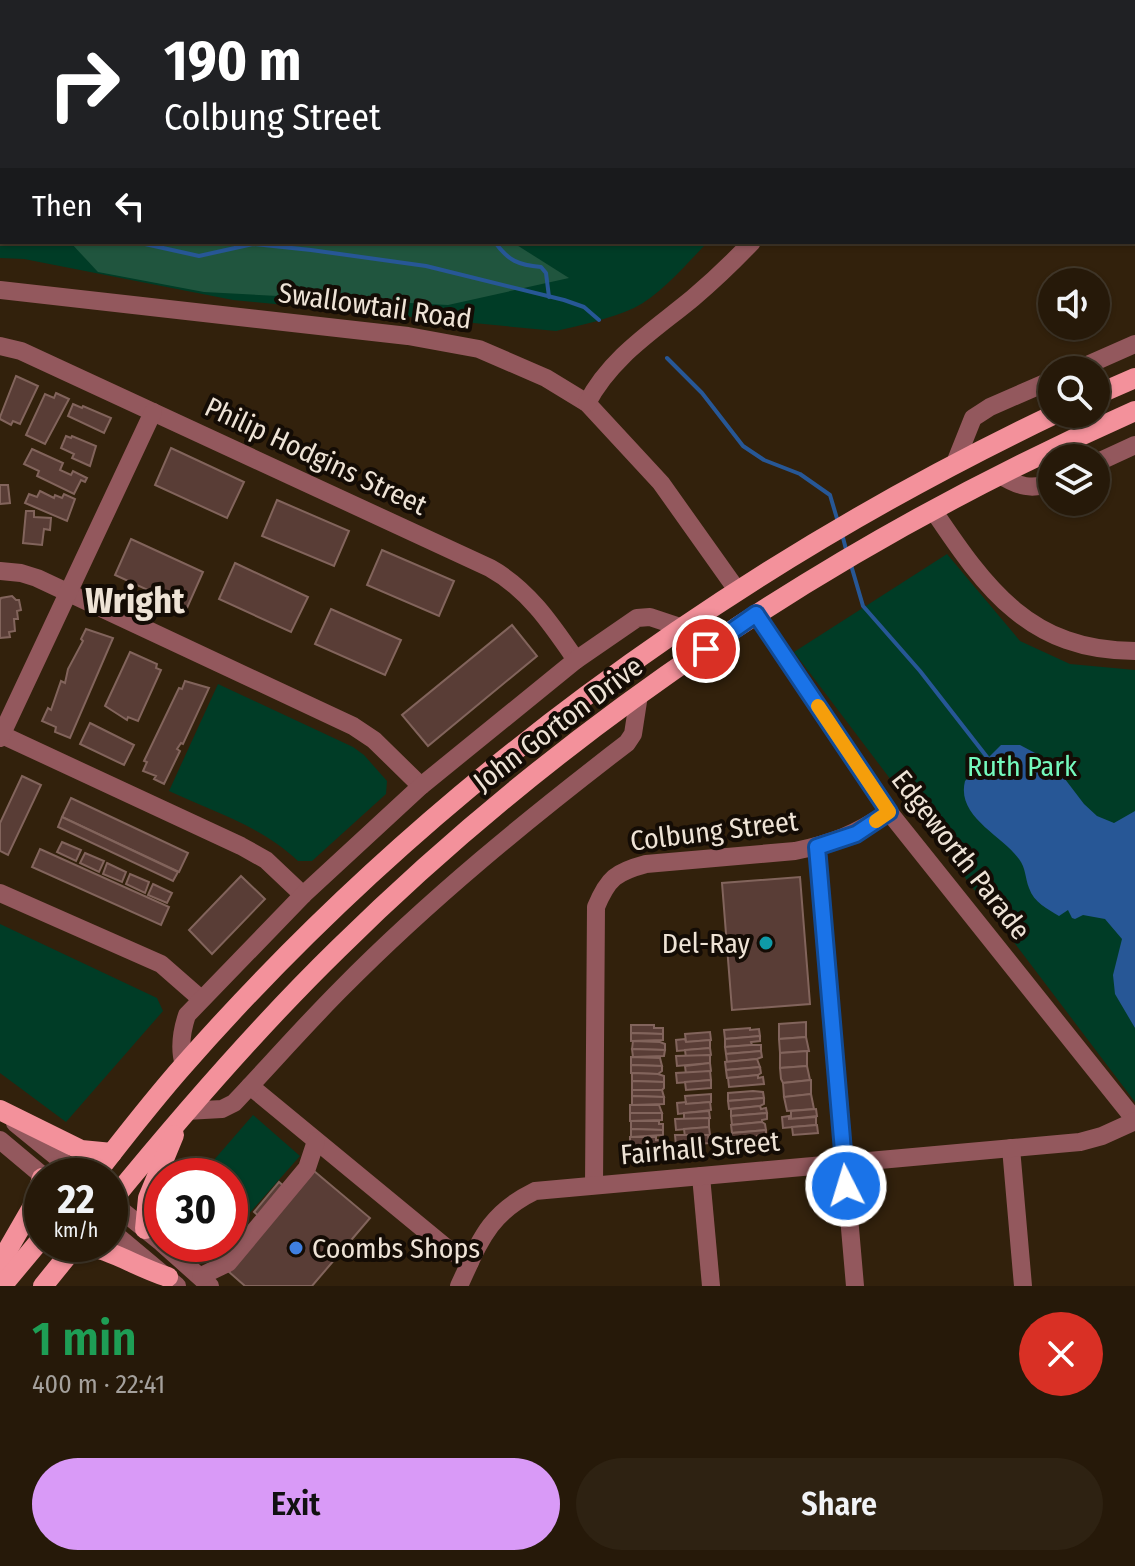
<!DOCTYPE html>
<meta charset="utf-8">
<style>
body{margin:0;font-family:"Fira Sans Condensed",sans-serif;background:#2e2212;color:#f1f3f6;height:100vh;display:flex;flex-direction:column;font-size:30px;white-space:nowrap}
*{box-sizing:border-box;margin:0}
p{font-size:26px;color:#a4a09c}
.icon{flex:none;width:44px;height:44px;fill:none;stroke:currentColor;stroke-width:2;stroke-linecap:round;stroke-linejoin:round}
.map{position:relative;height:1286px;overflow:hidden}
.side{display:flex;flex-direction:column;background:#261909;flex:1}
.side>*{flex:none}
.hud{position:absolute;left:0px;top:0px;width:1136px;height:244px;box-shadow:0 2px 6px #0004,0 0 0 2px #42382a;background:#202124;color:#fff;overflow:hidden}
.tools{position:absolute;left:1038px;top:268px;display:grid;gap:16px}
.tools a{display:grid;place-items:center;width:72px;height:72px;border-radius:50%;background:#261909;box-shadow:0 2px 6px #0004,0 0 0 2px #42382a;font-size:40px}
.speed{position:absolute;left:24px;top:1158px;display:flex;gap:16px;font-size:40px;font-weight:700;text-align:center}
.speed>*{display:grid;place-content:center;width:104px;height:104px;border-radius:50%;background:#261909;box-shadow:0 2px 6px #0004,0 0 0 2px #42382a;line-height:1}
.speed small{font-size:20px;font-weight:400}
.speed .limit{border:12px solid #d22;background:#fff;color:#111}
.pin{position:absolute;display:grid;place-items:center;width:68px;height:68px;color:#fff;margin:-34px;border:4px solid #fff;border-radius:50%;box-shadow:0 2px 8px #0007}
.me{position:absolute;width:88px;margin:-44px;rotate:355deg;stroke-linejoin:round;filter:drop-shadow(0 0 6px #0008)}
.turn{display:flex;align-items:center;gap:28px;height:168px;padding:0 32px;font-size:36px}
.turn .icon{width:104px;height:104px;stroke-width:2.5}
.turn b{display:block;font-size:56px;line-height:68px}
.then{display:flex;align-items:center;height:76px;padding:0 32px;background:#0003;gap:16px;font-size:30px}
.round{display:grid;place-items:center;flex:none;width:84px;height:84px;border-radius:42px;background:#2e2212}
.summary{display:flex;align-items:center;justify-content:space-between;height:136px;padding:0 32px}
h1{font-size:48px;font-weight:600;line-height:60px;color:#1e9e55}
.button{display:flex;gap:16px;margin-top:auto;padding:16px 32px}
.button a{flex:1;height:92px;border-radius:48px;background:#d99af7;color:#111;font-size:32px;font-weight:600;line-height:92px;text-align:center}
.button a+a{background:#2e2212;color:#f1f3f6}
.map>svg:first-child{display:block}
.green{fill:#003c26}
.forest{fill:#20553e}
.water{fill:#275796}
.lines{fill:none;stroke-linecap:round;stroke-linejoin:round}
.stream{stroke:#275796;stroke-width:4}
.building{fill:#593d36;stroke:#82645c;stroke-width:2}
.minor{stroke:#93585d;stroke-width:18}
.major{stroke:#f3919b;stroke-width:20}
.route-casing{stroke:#114b97;stroke-width:20}
.route{stroke:#1a73e8;stroke-width:14}
.slow{stroke:#f59e0b;stroke-width:14}
.culture-dot{fill:#0f9aa8;stroke:#140c05;stroke-width:3}
.shop-dot{fill:#3f7fe0;stroke:#140c05;stroke-width:3}
.labels{text-anchor:middle;dominant-baseline:central;stroke-width:8;stroke-linejoin:round;paint-order:stroke}
.street-label{font-size:28px;fill:#eee3d6;stroke:#140c05}
.park-label{font-size:28px;fill:#74f9bd;stroke:#140c05}
.poi-label{font-size:28px;fill:#eee3d6;stroke:#140c05;text-anchor:end}
.district-label{font-size:36px;font-weight:bold;fill:#eee3d6;stroke:#140c05}
</style>
<div class="map">
<svg width="1135" height="1286" viewBox="0 0 1135 1286">
<rect width="100%" height="100%" fill="#32210c"/>
<g class="green">
<path d="M 0,0 L 914,0 L 2,2 L 2,242 L 708,242 C 686,264 662,294 634,308 C 609,319 582,325 556,331 L 233,300 L 24,259 L 0,258 Z"/>
<polygon points="947,554 1020,641 1070,664 1135,670 1135,1102 794,652"/>
<path d="M 218,684 L 353,747 L 364,755 L 387,781 L 386,794 L 312,861 L 298,861 C 263,827 212,811 169,791 Z"/>
<polygon points="0,924 157,998 163,1011 66,1122 0,1073"/>
<polygon points="253,1115 300,1156 230,1235 230,1176 200,1176"/>
</g>
<polygon class="forest" points="70,242 512,242 569,278 448,305 204,292 98,272"/>
<path class="water" d="M 1001,745 L 1020,745 L 1052,762 L 1084,804 L 1097,816 L 1114,823 L 1135,811 L 1135,1028 L 1115,994 L 1113,975 L 1122,939 L 1105,919 L 1083,915 L 1075,919 L 1072,918 L 1068,910 L 1059,916 C 1048,909 1034,903 1029,888 C 1025,878 1026,868 1019,859 C 1002,835 956,817 965,781 Z"/>
<g class="lines">
<g class="stream">
<polyline points="411,2 412,0"/>
<polyline points="0,120 2,122"/>
<polyline points="136,242 199,256 253,244 311,250 426,266 564,300 584,307 599,320"/>
<path d="M 495,242 C 508,261 519,265 541,267 L 546,273 L 549,297"/>
<polyline points="667,358 702,393 743,446 764,460 800,474 830,495 838,522"/>
<polyline points="842,534 847,553"/>
<polyline points="851,565 863,606 920,671 987,757"/>
</g>
</g>
<g class="building">
<polygon points="16,376 38,386 20,424 13,421 11,425 0,419 0,417"/>
<polygon points="56,393 69,399 45,444 26,435 45,394 54,398"/>
<polygon points="73,404 82,408 83,406 111,418 104,433 68,416"/>
<polygon points="66,436 71,438 72,436 96,446 90,466 72,458 74,454 61,448"/>
<polygon points="171,448 244,482 227,518 155,485"/>
<polygon points="32,449 63,463 60,470 71,475 73,471 87,478 85,482 81,480 74,494 37,476 39,471 24,464"/>
<polygon points="0,485 8,485 10,503 0,504"/>
<polygon points="40,491 54,498 55,495 62,498 64,494 75,499 67,521 25,503 29,494 37,497"/>
<polygon points="277,500 349,531 334,566 262,536"/>
<polygon points="26,511 34,511 34,517 51,518 50,530 44,529 42,545 23,543"/>
<polygon points="131,539 203,572 187,608 115,575"/>
<polygon points="382,550 454,581 439,616 367,585"/>
<polygon points="235,563 308,597 291,632 219,599"/>
<polygon points="12,596 16,600 19,600 21,610 17,611 18,619 14,619 15,631 9,632 10,637 0,638 0,600 1,598"/>
<polygon points="331,609 401,640 385,675 315,644"/>
<polygon points="512,625 537,656 428,746 402,715"/>
<polygon points="86,629 113,638 70,738 55,732 56,727 42,721 48,708 51,710 61,681 65,683 68,669 83,641 81,639"/>
<polygon points="130,652 157,664 156,668 161,670 138,721 128,717 127,720 105,706"/>
<polygon points="185,681 209,688 183,744 181,743 177,749 180,751 164,784 154,779 156,776 143,771 147,762 144,761 179,688 182,689"/>
<polygon points="90,723 134,745 124,765 80,744"/>
<polygon points="22,776 41,785 8,855 0,851 0,823"/>
<polygon points="71,798 188,853 179,872 62,817"/>
<polygon points="62,817 178,872 173,881 58,827"/>
<polygon points="62,842 81,850 76,861 57,852"/>
<polygon points="40,849 169,907 161,925 32,867"/>
<polygon points="85,853 104,861 99,872 80,863"/>
<polygon points="107,863 126,872 122,882 103,874"/>
<polygon points="130,874 149,882 145,893 126,884"/>
<polygon points="241,876 265,899 212,954 189,930"/>
<polygon points="800,877 810,1004 732,1010 722,883"/>
<polygon points="153,884 172,893 167,903 148,895"/>
<polygon points="806,1022 806,1037 779,1039 779,1024"/>
<polygon points="631,1025 654,1025 654,1028 663,1028 663,1034 631,1033"/>
<polygon points="750,1028 750,1030 759,1029 760,1036 725,1039 724,1030"/>
<polygon points="710,1032 711,1040 686,1042 685,1034"/>
<polygon points="631,1033 663,1034 663,1040 631,1041"/>
<polygon points="760,1036 760,1041 751,1042 752,1045 725,1047 725,1039"/>
<polygon points="806,1037 809,1051 780,1053 779,1039"/>
<polygon points="685,1039 686,1042 710,1040 710,1048 677,1051 676,1040"/>
<polygon points="633,1041 660,1042 665,1044 665,1050 632,1049"/>
<polygon points="752,1045 761,1045 761,1051 726,1054 725,1047"/>
<polygon points="710,1048 711,1055 686,1058 685,1050"/>
<polygon points="632,1049 665,1050 664,1056 633,1057"/>
<polygon points="761,1051 762,1057 757,1059 727,1062 726,1054"/>
<polygon points="807,1051 807,1066 780,1068 780,1053"/>
<polygon points="710,1055 710,1063 677,1066 676,1056"/>
<polygon points="631,1057 660,1058 662,1066 631,1065"/>
<polygon points="757,1059 760,1067 726,1070 725,1062"/>
<polygon points="710,1063 711,1071 686,1074 685,1066"/>
<polygon points="631,1065 662,1066 662,1071 658,1074 631,1073"/>
<polygon points="807,1066 810,1080 783,1083 781,1079 780,1068"/>
<polygon points="760,1067 761,1073 758,1075 727,1078 726,1070"/>
<polygon points="710,1071 711,1080 677,1083 676,1073"/>
<polygon points="632,1073 658,1074 664,1076 664,1082 632,1081"/>
<polygon points="758,1075 758,1078 763,1077 764,1084 729,1087 728,1078"/>
<polygon points="711,1080 711,1088 686,1090 685,1082"/>
<polygon points="811,1080 811,1094 784,1097 783,1083"/>
<polygon points="632,1081 664,1082 664,1088 662,1090 632,1090"/>
<polygon points="632,1090 662,1090 664,1097 632,1096"/>
<polygon points="753,1091 763,1092 764,1098 728,1101 728,1093"/>
<polygon points="711,1094 711,1102 686,1104 685,1096"/>
<polygon points="811,1094 814,1109 787,1111 784,1097"/>
<polygon points="632,1096 664,1097 664,1104 632,1105"/>
<polygon points="764,1098 764,1104 760,1106 729,1109 728,1101"/>
<polygon points="686,1102 686,1104 710,1102 711,1110 678,1114 677,1103"/>
<polygon points="630,1105 659,1105 662,1113 630,1113"/>
<polygon points="760,1106 761,1109 766,1108 767,1113 731,1116 731,1109"/>
<polygon points="816,1109 817,1116 791,1119 791,1111"/>
<polygon points="709,1111 710,1118 684,1121 684,1113"/>
<polygon points="630,1113 662,1113 662,1120 630,1121"/>
<polygon points="767,1113 767,1119 762,1120 762,1122 732,1125 731,1116"/>
<polygon points="789,1116 789,1119 816,1117 816,1125 783,1128 782,1117"/>
<polygon points="709,1118 709,1127 676,1130 675,1119"/>
<polygon points="631,1121 659,1121 659,1124 663,1124 663,1130 631,1129"/>
<polygon points="762,1122 765,1124 766,1130 732,1133 731,1125"/>
<polygon points="817,1125 818,1133 793,1135 792,1127"/>
<polygon points="709,1127 710,1135 685,1137 684,1129"/>
<polygon points="631,1129 663,1130 663,1135 631,1137"/>
<polygon points="766,1130 766,1135 757,1136 757,1139 732,1141 732,1133"/>
<polygon points="675,1135 708,1135 709,1143 676,1146"/>
<polygon points="630,1137 656,1137 656,1140 661,1140 661,1146 630,1145"/>
<polygon points="314,1171 370,1218 312,1286 245,1286 229,1272 269,1225 254,1212 279,1182 294,1195"/>
</g>
<g class="lines">
<g class="minor">
<polyline points="953,2 954,0"/>
<polyline points="0,290 408,336 479,349 546,378 587,403 661,483 737,590"/>
<path d="M 0,346 L 21,351 L 490,568 C 528,589 552,625 576,660"/>
<polyline points="1076,370 1135,344"/>
<path d="M 587,403 C 611,357 653,331 693,298 C 713,281 733,262 752,242"/>
<polyline points="955,463 973,418 990,407 1052,380"/>
<polyline points="1096,463 1135,445"/>
<path d="M 1000,475 C 1018,486 1032,491 1052,482"/>
<path d="M 933,510 C 986,589 1030,651 1135,651"/>
<polyline points="0,571 21,573 37,578 353,726 374,740 421,786"/>
<polyline points="756,614 889,812 1135,1120"/>
<polyline points="0,734 241,846 266,860 303,895"/>
<polyline points="0,738 153,412"/>
<polyline points="817,847 855,1286"/>
<polyline points="0,893 161,964 201,999"/>
<path d="M 184,1065 C 179,1049 182,1030 187,1015 L 303,895 L 421,786 L 576,660 L 637,618 L 650,617 L 680,627"/>
<polyline points="250,1086 449,1250 470,1262"/>
<path d="M 186,1111 L 222,1109 L 234,1103 C 270,1065 305,1025 342,988 C 430,899 528,819 627,743 L 633,734 L 639,695"/>
<polyline points="15,1123 80,1176"/>
<polyline points="0,1140 43,1176"/>
<polyline points="1011,1148 1023,1286"/>
<polyline points="701,1176 711,1286"/>
<path d="M 594,1185 L 596,907 C 608,878 616,872 646,864 L 795,851 C 834,843 855,834 889,812"/>
<polyline points="110,1201 162,1243"/>
<polyline points="110,1230 177,1286"/>
<polyline points="163,1244 210,1286"/>
<polyline points="201,1276 228,1263 307,1168 316,1141"/>
<path d="M 459,1286 C 480,1241 488,1214 535,1191 L 1080,1142 L 1102,1136 L 1135,1121"/>
</g>
<g class="major">
<polyline points="1096,395 1135,378"/>
<polyline points="0,1110 81,1150 112,1153"/>
<path d="M 94,1176 C 123,1139 152,1101 184,1065 C 425,791 726,571 1055,414"/>
<path d="M 110,1203 C 182,1115 256,1029 338,949 C 567,723 840,541 1135,411"/>
<polyline points="145,1229 148,1198 174,1135"/>
<path d="M 77,1244 C 110,1248 136,1267 168,1277"/>
<polyline points="0,1263 34,1204 42,1178"/>
<polyline points="2,1286 42,1238"/>
<polyline points="43,1286 77,1244"/>
</g>
</g>
<g class="lines">
<g class="route-casing">
<polyline id="route" points="706,649 756,614 889,812 856,834 817,847 846,1186"/>
</g>
<use href="#route" class="route"/>
<polyline class="slow" points="818,706 889,812 876,821"/>
</g>
<circle class="culture-dot" cx="766" cy="943" r="8"/>
<circle class="shop-dot" cx="296" cy="1248" r="8"/>
<g class="labels">
<g class="street-label">
<text transform="translate(375 306) rotate(8)">Swallowtail Road</text>
<text transform="translate(316 456) rotate(25)">Philip Hodgins Street</text>
<text transform="translate(558 724) rotate(-37)">John Gorton Drive</text>
<text transform="translate(714 831) rotate(-7)">Colbung Street</text>
<text transform="translate(961 855) rotate(52)">Edgeworth Parade</text>
<text transform="translate(700 1148) rotate(-5)">Fairhall Street</text>
</g>
<g class="park-label">
<text x="1022" y="766">Ruth Park</text>
</g>
<g class="poi-label">
<text x="750" y="943">Del-Ray</text>
<text x="312" y="1248" text-anchor="start">Coombs Shops</text>
</g>
<g class="district-label">
<text x="135" y="601">Wright</text>
</g>
</g>
</svg>
<div class="tools">
<a><svg class="icon" aria-label="sound" viewBox="0 0 24 24"><path d="M4 9h4l5-4v14l-5-4H4zM17 9q2 3 0 6"/></svg></a>
<a><svg class="icon" aria-label="search" viewBox="0 0 24 24"><circle cx="10" cy="10" r="6"/><path d="M15 15l6 6"/></svg></a>
<a><svg class="icon" aria-label="layers" viewBox="0 0 24 24"><path d="M12 4l9 5-9 5-9-5zM3 14l9 5 9-5"/></svg></a>
</div>
<div class="speed"><div>22<small>km/h</small></div><div class="limit">30</div></div>
<div class="pin" style="left:706px;top:649px;background:#d93025"><svg class="icon" aria-label="arrive" viewBox="0 0 24 24"><path d="M6 21V4h12l-3 4 3 4H6"/></svg></div>
<svg class="me" style="left:846px;top:1186px" viewBox="-20 -20 40 40"><circle r="17" fill="#1a73e8" stroke="#fff" stroke-width="3"/><path d="M0-11L8 9 0 5-8 9z" fill="#fff"/></svg>
<div class="hud">
<div class="turn"><svg class="icon" aria-label="right" viewBox="0 0 24 24"><path d="M7 20v-9h11M14 6l5 5-5 5"/></svg><div><b>190 m</b>Colbung Street</div></div>
<div class="then">Then<svg class="icon" aria-label="left" viewBox="0 0 24 24"><path d="M17 20v-9H6M10 6l-5 5 5 5"/></svg></div>
</div>
</div>
<section class="side">
<div class="summary"><div><h1>1 min</h1><p>400 m · 22:41</p></div><a class="round" style="background:#d93025;color:#fff"><svg class="icon" aria-label="close" viewBox="0 0 24 24"><path d="M6 6l12 12M18 6L6 18"/></svg></a></div>
<div class="button"><a>Exit</a><a>Share</a></div>
</section>
